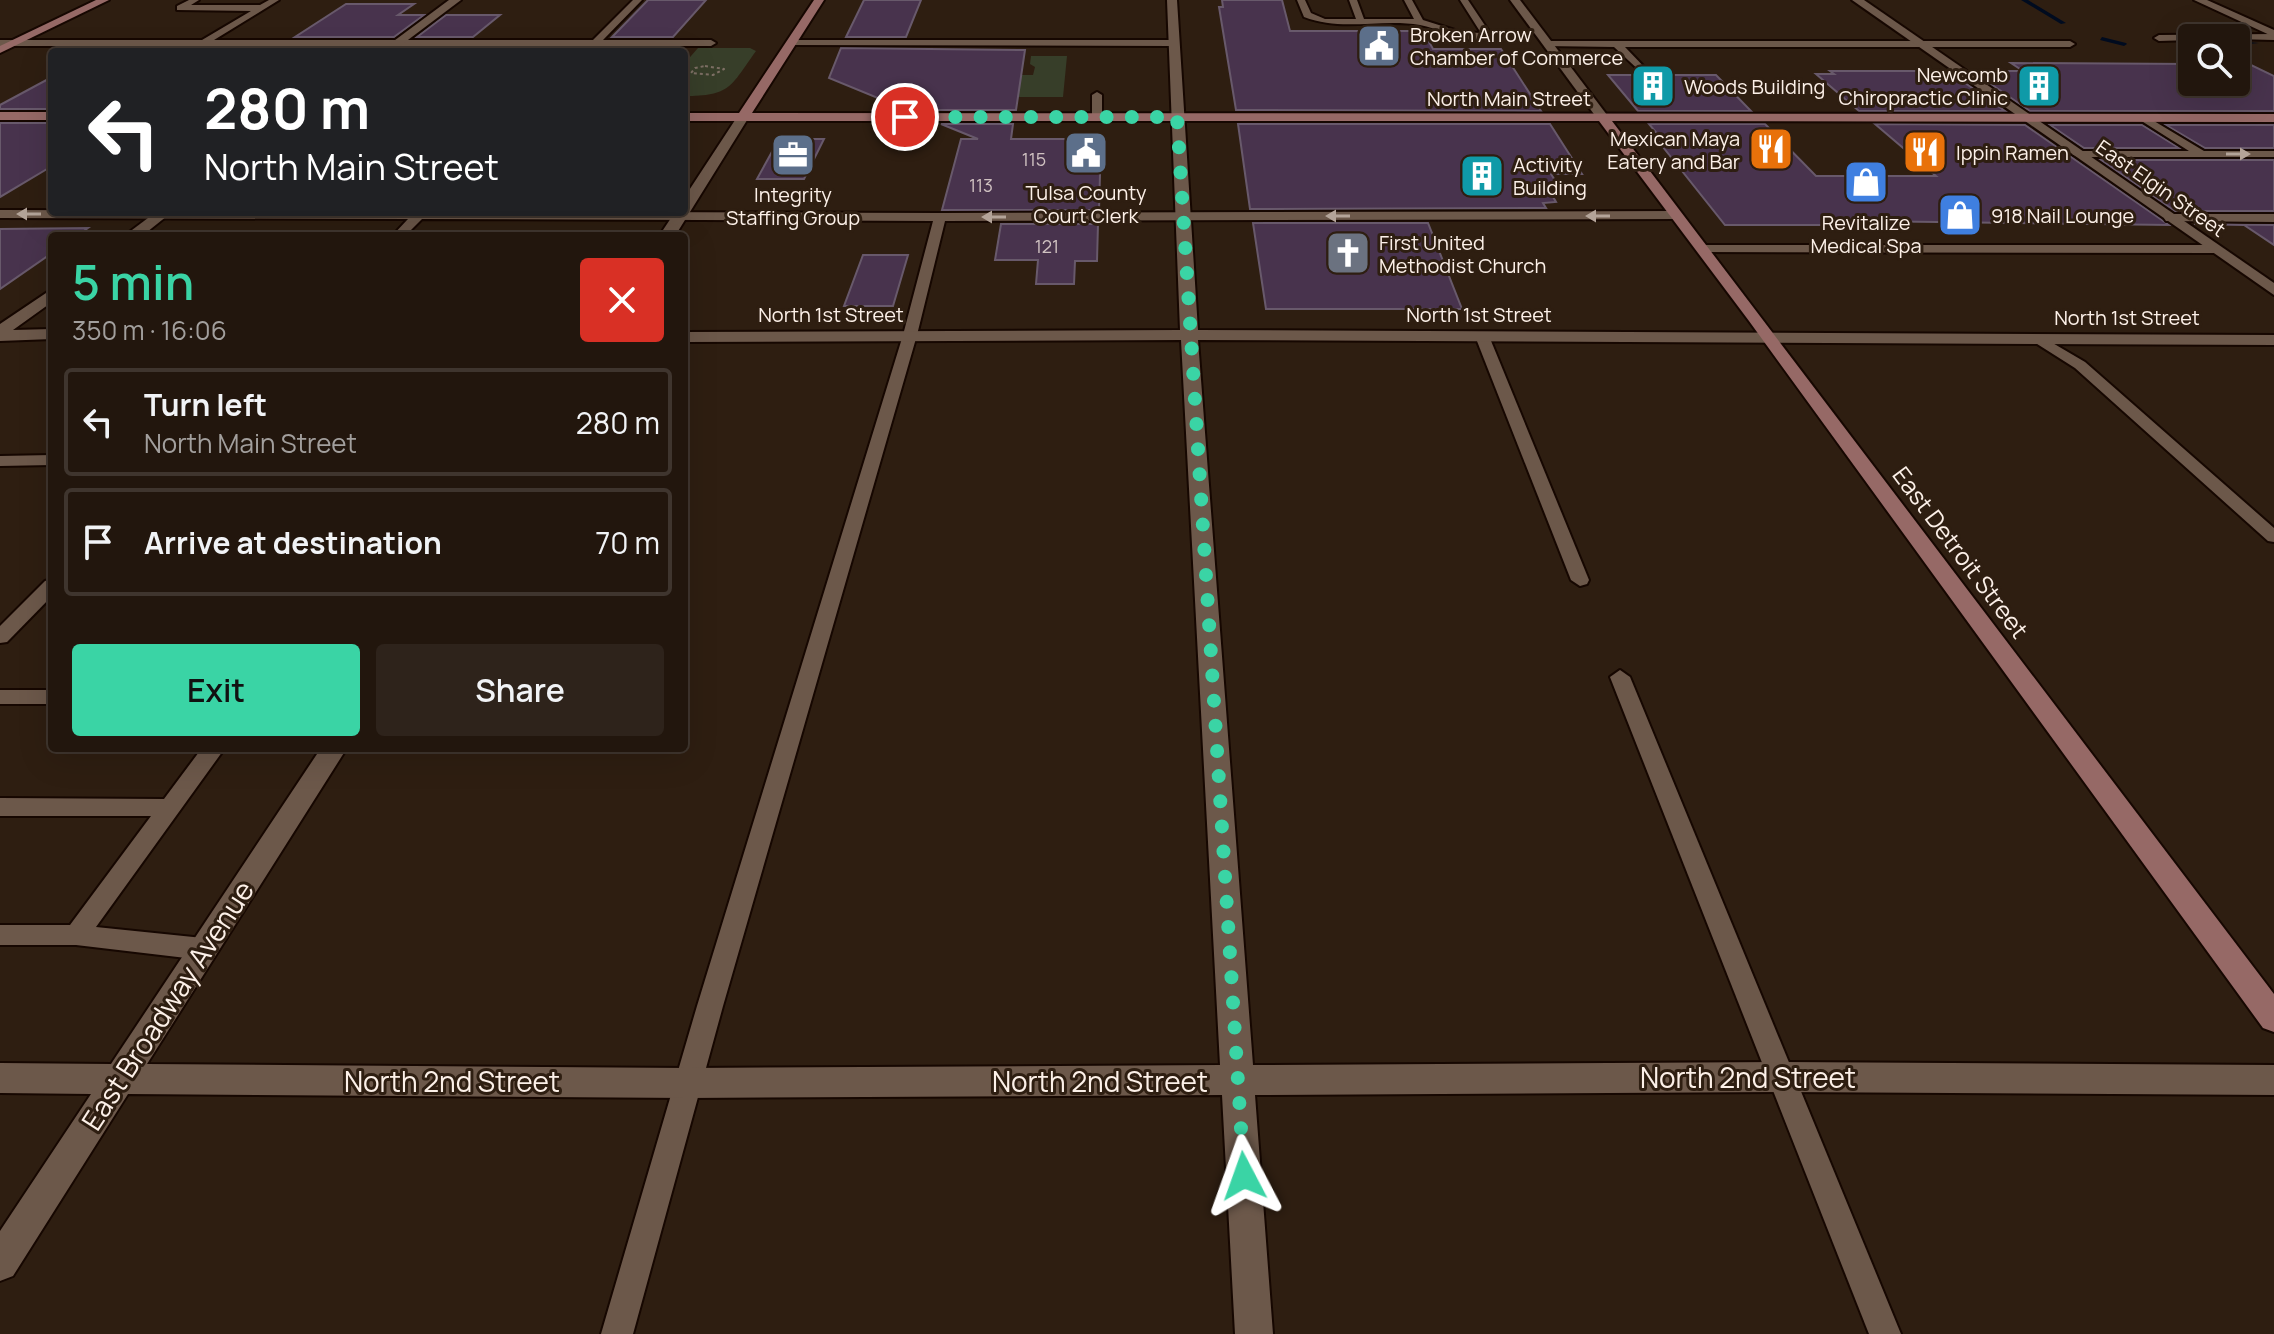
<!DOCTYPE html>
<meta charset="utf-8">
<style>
body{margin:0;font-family:Manrope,sans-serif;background:#2e231b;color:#f1f3f6;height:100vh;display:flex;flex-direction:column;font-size:30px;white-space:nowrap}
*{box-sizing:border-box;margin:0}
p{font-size:26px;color:#a29f9d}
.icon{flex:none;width:44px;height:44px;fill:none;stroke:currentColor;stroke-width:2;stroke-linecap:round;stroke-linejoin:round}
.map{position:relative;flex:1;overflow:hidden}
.drawer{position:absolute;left:48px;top:232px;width:640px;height:520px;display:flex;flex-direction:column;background:#22160d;border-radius:8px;box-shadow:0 8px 32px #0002,0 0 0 2px #3f352e}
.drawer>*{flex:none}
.top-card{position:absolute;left:48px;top:48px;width:640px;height:168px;border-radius:8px;box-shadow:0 8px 32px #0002,0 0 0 2px #3f352e;background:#202124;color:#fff;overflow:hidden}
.fabs{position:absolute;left:2178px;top:24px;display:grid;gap:16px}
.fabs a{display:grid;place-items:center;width:72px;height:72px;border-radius:8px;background:#22160d;box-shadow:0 8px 32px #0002,0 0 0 2px #3f352e;font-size:40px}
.pin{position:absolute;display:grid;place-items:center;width:68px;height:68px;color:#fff;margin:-34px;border:4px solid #fff;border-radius:50%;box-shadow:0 2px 8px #0007}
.me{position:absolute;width:88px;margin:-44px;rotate:356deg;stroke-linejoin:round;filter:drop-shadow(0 0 6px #0008)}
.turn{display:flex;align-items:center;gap:28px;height:168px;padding:0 24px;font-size:36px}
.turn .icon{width:104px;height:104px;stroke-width:2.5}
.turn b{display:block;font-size:56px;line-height:68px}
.round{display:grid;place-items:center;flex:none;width:84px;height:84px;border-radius:8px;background:#2e231b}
.head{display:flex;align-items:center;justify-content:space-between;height:136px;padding:0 24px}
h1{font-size:48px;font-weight:600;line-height:60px;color:#3ad4a5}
.button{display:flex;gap:16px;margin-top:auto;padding:16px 24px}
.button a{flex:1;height:92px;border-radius:8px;background:#3ad4a5;color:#111;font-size:32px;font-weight:600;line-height:92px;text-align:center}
.button a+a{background:#2e231b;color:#f1f3f6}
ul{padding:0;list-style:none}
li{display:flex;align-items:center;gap:24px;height:108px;margin:0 16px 12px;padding:0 8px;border:4px solid #3f352e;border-radius:8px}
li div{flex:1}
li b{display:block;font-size:30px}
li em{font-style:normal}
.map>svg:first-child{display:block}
.green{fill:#373e29}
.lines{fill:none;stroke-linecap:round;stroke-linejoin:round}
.stream{fill:#000b1f;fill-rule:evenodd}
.building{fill:#48334d;stroke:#68596b;stroke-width:2}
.lane-casing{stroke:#160701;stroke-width:4}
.street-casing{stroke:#160701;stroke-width:4}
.secondary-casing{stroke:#160701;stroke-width:4}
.path{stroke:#7d6f64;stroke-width:2;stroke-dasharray:3 3;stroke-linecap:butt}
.lane{fill:#6c584a;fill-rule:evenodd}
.street{fill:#6c584a;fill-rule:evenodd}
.secondary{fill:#966966;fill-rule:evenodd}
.oneway{fill:#b4a499}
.route{stroke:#3ad4a5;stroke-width:14;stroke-dasharray:0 25.2}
.labels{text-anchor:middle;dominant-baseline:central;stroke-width:6;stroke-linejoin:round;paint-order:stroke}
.far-number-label{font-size:18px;fill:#cfc1c1}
.far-poi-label{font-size:20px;fill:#fcf0e8;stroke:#2e1e11;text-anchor:start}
.far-street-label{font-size:20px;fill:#fcf0e8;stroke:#2e1e11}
.street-label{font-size:24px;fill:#fcf0e8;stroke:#2e1e11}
.near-street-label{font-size:28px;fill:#fcf0e8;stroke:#2e1e11}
</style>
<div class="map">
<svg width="2274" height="1334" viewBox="0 0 2274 1334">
<rect width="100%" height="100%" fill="#2e1e11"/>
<g class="green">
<path d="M 698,48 L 750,48 L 756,51 C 730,87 731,96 684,96 L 684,64 Z"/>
<polygon points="1031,56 1067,56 1063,97 973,97 979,75 1033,75 1035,67 1030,64"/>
</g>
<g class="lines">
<g class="stream">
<polygon points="2021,0 2028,0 2066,23 2061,24"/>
<polygon points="2102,37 2126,43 2127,44 2124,46 2100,40"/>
<polygon points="2236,41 2259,43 2236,45"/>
</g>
</g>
<g class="building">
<polygon points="648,0 706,0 673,37 612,37"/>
<polygon points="864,0 921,0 906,37 846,37"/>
<polygon points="1222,0 1282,0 1290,31 1423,31 1433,49 1501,49 1541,111 1236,110 1219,7 1223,7"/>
<polygon points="346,4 414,4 398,15 424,15 394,37 295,37"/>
<polygon points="446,15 500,15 473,37 417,37"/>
<polygon points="841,48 1025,50 1016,110 907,110 829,78"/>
<polygon points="276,49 378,49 376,52 271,52"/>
<polygon points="2011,63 2192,64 2192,82 2236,82 2236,64 2249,64 2274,76 2274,111 2030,111 1972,71 2023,71"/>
<polygon points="1830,71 1948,71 2005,111 1859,111 1816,74 1834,74"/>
<polygon points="1608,75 1716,75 1751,111 1638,111"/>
<polygon points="52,77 52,109 0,109 0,105"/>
<polygon points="0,123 52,123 52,166 0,197"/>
<polygon points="941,124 1013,124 1011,139 1101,139 1099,210 942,210 961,139 978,139"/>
<polygon points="1238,124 1550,124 1582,174 1551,174 1558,185 1546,185 1556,202 1543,203 1546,208 1250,209"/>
<polygon points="1649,124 1765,124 1816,176 1936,176 1875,124 2025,125 2169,225 1860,221 1865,225 1725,225 1659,142 1664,142"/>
<polygon points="2050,125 2142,125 2179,148 2084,148"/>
<polygon points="2166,125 2274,125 2274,148 2205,148"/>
<polygon points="779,139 824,139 804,179 757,179"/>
<polygon points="2101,160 2274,160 2274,211 2175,211"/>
<polygon points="1253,223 1428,223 1462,309 1266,309"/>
<polygon points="1001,224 1098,224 1097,261 1075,261 1074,284 1036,284 1038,260 995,260"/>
<polygon points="2194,224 2274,225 2274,245 2244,225"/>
<polygon points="88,228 77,236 52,236 52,253 0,289 0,229"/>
<polygon points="863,255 908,255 893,306 844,306"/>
</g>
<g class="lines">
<g class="lane-casing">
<g id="lane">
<polygon points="189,0 199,0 191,5 260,5 269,0 279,0 214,40 593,40 633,0 642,0 603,40 711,40 716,43 711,46 0,46 0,40 202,40 251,11 177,10 177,6"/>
<path d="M 1297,0 L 1305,0 L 1311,13 L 1325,19 L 1356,19 L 1349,0 L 1357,0 L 1364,19 L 1414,19 L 1404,0 L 1412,0 L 1423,20 L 1461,32 L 1481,33 L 1460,0 L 1468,0 L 1492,36 C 1470,48 1442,29 1420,25 C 1381,18 1342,32 1304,17 Z"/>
<polygon points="2274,34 2274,40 2192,38 2192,40 2159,41 2154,38 2159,35"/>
<polygon points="791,40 1173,40 1178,43 1173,46 788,45"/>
<polygon points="1547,41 2070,41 2075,44 2070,47 1625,47 1648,71 1643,74 1614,47 1544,46"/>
<polygon points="1097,92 1102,95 1102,118 1097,121 1092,118 1092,95"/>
<polygon points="2144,115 2204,151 2274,151 2274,157 2078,157 2072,154 2078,151 2189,151 2140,120 2140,116"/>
<polygon points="0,210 940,213 1676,211 1682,215 1676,219 945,221 917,335 723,1006 633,1334 601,1334 697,1006 903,335 933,221 422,219 405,236 392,236 408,219 0,218"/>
<polygon points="2170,214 2274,214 2274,222 2166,221 2164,218"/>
<polygon points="1703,245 2215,245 2221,249 2215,253 1698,252 1698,246"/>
<polygon points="1482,332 1489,336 1589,580 1587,584 1580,586 1571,580 1475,336"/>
<polygon points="2039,335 2085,362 2274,528 2274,542 2268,541 2075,368 2034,342 2034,336"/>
<polygon points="52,455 52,465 0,466 0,456"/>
<polygon points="52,579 52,596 7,642 0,643 0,626 45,581"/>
<polygon points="1620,670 1630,677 1901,1334 1869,1334 1610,677"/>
<rect x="0" y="690" width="52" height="14"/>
<polygon points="202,748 225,748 96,927 203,938 212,942 215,949 212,956 203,960 76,945 0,945 0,925 70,925 151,816 0,816 0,798 164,799"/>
</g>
</g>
<g class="street-casing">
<g id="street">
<polygon points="449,0 461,0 392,52 379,52"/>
<polygon points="1167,0 1177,0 1198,330 2274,335 2274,345 1198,340 1253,1065 1782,1062 2274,1065 2274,1095 1782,1092 1255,1095 1273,1334 1235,1334 1222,1095 688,1098 128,1094 13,1276 0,1281 0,1231 91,1094 0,1093 0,1063 111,1064 321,748 347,748 147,1064 688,1068 1220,1065 1181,340 684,342 684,332 1180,330"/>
<polygon points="1510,0 1520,0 1607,115 1607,121 1599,121"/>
<polygon points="1852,0 1864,0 2274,283 2274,295"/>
<polygon points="2194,0 2207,0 2274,30 2274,37"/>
<polygon points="739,114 749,117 675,236 659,236 675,212 684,212 684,198"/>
<polygon points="156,212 172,212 142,236 124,236"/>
<polygon points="52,289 52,302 13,330 52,329 52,339 0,341 0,324"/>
</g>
</g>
<g class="secondary-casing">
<g id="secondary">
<polygon points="96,0 109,0 0,53 0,46"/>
<polygon points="814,0 824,0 752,113 2274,114 2274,122 1612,121 2274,994 2274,1032 2263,1028 1749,321 1599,121 684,121 684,113 739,113"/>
<rect x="0" y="112" width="52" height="8"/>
</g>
</g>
<polygon class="path" points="705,66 724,69 713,75 691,73 695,68"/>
<use href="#lane" class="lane"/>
<use href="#street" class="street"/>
<use href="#secondary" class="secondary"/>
</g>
<defs><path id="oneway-solid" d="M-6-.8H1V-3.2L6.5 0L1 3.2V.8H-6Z" transform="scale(2)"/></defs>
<g class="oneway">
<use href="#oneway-solid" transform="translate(2238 154)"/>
<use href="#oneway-solid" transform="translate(29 214) rotate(180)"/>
<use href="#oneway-solid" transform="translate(1338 216) rotate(180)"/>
<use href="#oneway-solid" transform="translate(1598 216) rotate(180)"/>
<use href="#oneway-solid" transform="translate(994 217) rotate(180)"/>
</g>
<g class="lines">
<polyline class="route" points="905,117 1177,117 1244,1176"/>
</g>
<defs>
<g id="civic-square" transform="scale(2.3)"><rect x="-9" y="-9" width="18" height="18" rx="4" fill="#5c6f8a" stroke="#2e1e11"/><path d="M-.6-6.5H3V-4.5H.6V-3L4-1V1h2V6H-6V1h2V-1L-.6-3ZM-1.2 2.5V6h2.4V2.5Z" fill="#fff"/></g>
<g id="building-square" transform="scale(2.3)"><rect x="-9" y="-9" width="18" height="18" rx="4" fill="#0f9aa8" stroke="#2e1e11"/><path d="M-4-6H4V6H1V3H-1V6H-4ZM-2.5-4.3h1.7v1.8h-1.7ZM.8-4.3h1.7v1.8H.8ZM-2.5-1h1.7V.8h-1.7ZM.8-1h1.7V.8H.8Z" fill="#fff"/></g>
<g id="restaurant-square" transform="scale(2.3)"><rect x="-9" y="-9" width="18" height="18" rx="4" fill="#e8710a" stroke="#2e1e11"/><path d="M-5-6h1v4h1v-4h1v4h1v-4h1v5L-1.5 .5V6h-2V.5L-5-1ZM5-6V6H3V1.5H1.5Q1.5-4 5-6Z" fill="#fff"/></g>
<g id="office-square" transform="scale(2.3)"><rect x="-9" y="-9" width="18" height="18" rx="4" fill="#5c6f8a" stroke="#2e1e11"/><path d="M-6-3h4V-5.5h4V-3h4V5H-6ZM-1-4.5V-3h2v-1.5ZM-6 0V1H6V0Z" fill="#fff"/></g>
<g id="shop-square" transform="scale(2.3)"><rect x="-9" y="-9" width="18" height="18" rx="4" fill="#3f7fe0" stroke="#2e1e11"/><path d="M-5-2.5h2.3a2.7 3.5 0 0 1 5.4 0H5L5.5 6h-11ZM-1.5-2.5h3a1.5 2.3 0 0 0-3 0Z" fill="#fff"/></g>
<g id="church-square" transform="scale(2.3)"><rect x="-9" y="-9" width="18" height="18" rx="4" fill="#6b7280" stroke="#2e1e11"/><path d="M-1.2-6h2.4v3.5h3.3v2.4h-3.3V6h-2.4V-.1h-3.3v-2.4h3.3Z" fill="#fff"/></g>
</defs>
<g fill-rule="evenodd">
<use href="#civic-square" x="1379" y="46"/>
<use href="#building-square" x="1653" y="86"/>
<use href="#building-square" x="2039" y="86"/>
<use href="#restaurant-square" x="1771" y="149"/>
<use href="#restaurant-square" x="1925" y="152"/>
<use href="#civic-square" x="1086" y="153"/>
<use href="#office-square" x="793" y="155"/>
<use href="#building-square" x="1482" y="176"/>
<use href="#shop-square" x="1866" y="182"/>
<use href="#shop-square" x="1960" y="215"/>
<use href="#church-square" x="1348" y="253"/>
</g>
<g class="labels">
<g class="far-number-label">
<text x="1034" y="159">115</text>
<text x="981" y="185">113</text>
<text x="1047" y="246">121</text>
</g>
<g class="far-poi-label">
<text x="1410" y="34">Broken Arrow<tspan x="1410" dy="23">Chamber of Commerce</tspan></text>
<text x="2008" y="74" text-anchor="end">Newcomb<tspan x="2008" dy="23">Chiropractic Clinic</tspan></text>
<text x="1684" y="86">Woods Building</text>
<text x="1740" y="138" text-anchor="end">Mexican Maya<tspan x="1740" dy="23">Eatery and Bar</tspan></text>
<text x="1956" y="152">Ippin Ramen</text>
<text x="1513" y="164">Activity<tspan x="1513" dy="23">Building</tspan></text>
<text x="1086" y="192" text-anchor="middle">Tulsa County<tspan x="1086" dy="23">Court Clerk</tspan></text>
<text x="793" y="194" text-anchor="middle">Integrity<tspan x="793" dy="23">Staffing Group</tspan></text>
<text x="1991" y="215">918 Nail Lounge</text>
<text x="1866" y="222" text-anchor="middle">Revitalize<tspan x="1866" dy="23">Medical Spa</tspan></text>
<text x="1379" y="242">First United<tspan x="1379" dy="23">Methodist Church</tspan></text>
</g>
<g class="far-street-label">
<text x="1509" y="98">North Main Street</text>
<text transform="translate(2161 188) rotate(35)">East Elgin Street</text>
<text x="831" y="314">North 1st Street</text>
<text x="1479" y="314">North 1st Street</text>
<text x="2127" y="317">North 1st Street</text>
</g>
<g class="street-label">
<text transform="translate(1961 552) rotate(53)">East Detroit Street</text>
</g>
<g class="near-street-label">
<text transform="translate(167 1005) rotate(-57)">East Broadway Avenue</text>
<text x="1748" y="1077">North 2nd Street</text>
<text x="452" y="1081">North 2nd Street</text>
<text x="1100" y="1081">North 2nd Street</text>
</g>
</g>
</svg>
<div class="fabs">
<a><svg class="icon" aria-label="search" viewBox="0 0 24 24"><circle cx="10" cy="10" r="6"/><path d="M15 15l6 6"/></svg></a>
</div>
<div class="pin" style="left:905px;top:117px;background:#d93025"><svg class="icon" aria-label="arrive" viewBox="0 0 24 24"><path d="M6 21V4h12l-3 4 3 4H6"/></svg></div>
<svg class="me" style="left:1244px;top:1176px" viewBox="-20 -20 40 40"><path d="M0-17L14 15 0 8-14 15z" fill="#3ad4a5" stroke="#fff" stroke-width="4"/></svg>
<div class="top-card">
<div class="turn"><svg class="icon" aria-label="left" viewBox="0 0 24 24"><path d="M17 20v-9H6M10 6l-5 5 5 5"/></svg><div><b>280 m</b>North Main Street</div></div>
</div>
<section class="drawer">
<div class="head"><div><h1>5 min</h1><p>350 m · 16:06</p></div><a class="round" style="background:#d93025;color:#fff"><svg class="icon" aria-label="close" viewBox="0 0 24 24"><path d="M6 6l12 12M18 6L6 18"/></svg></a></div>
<ul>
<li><svg class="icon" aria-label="left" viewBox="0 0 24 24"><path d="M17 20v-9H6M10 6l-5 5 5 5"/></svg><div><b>Turn left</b><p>North Main Street</p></div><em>280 m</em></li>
<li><svg class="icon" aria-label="arrive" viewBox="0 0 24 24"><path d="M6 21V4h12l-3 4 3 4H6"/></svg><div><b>Arrive at destination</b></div><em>70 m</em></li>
</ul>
<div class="button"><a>Exit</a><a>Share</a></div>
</section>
</div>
